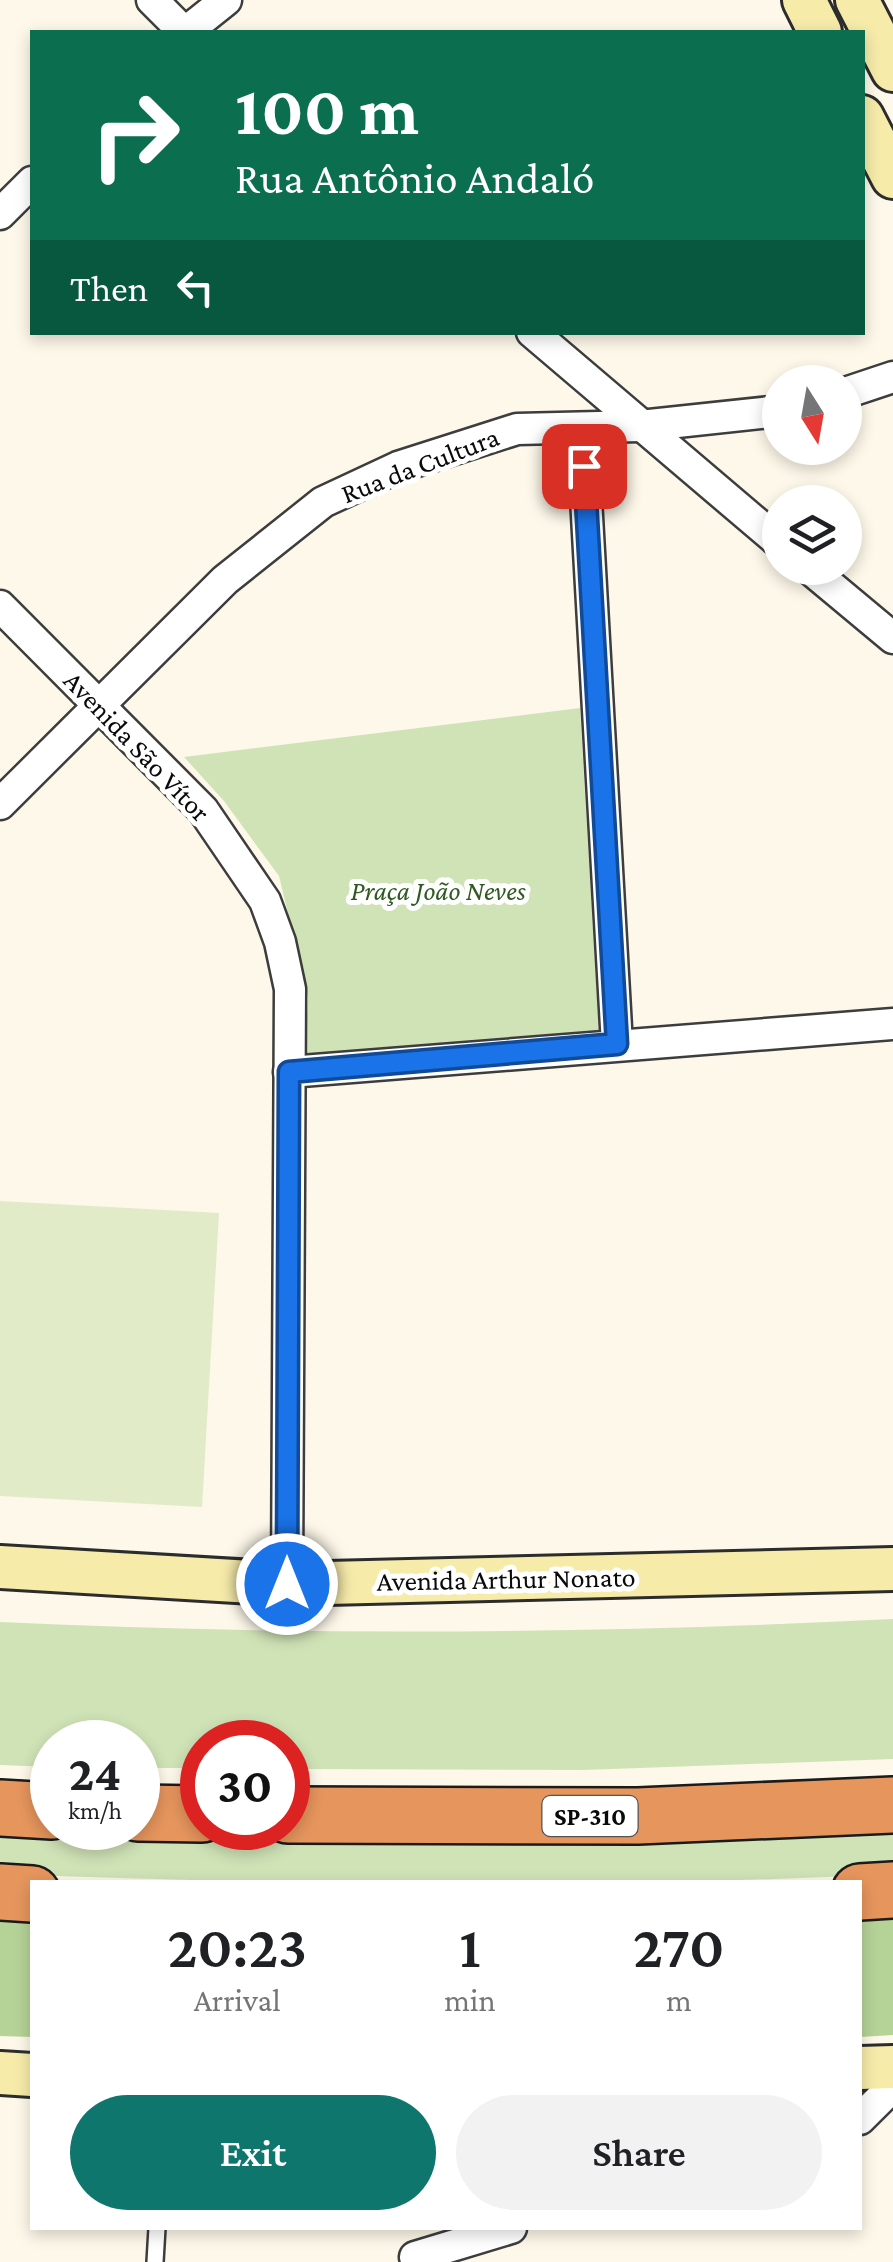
<!DOCTYPE html>
<meta charset="utf-8">
<style>
body{margin:0;font-family:"Crimson Pro",serif;background:#f2f2f2;color:#202124;height:100vh;display:flex;flex-direction:column;font-size:38px;white-space:nowrap}
*{box-sizing:border-box;margin:0}
p{font-size:32px;color:#757577}
.icon{flex:none;width:55px;height:55px;fill:none;stroke:currentColor;stroke-width:2;stroke-linecap:round;stroke-linejoin:round}
.map{position:relative;flex:1;overflow:hidden}
.panel{position:absolute;left:30px;top:1880px;width:832px;height:350px;display:flex;flex-direction:column;background:#fff;border-radius:0px;box-shadow:0 5px 15px #0003}
.panel>*{flex:none}
.top-card{position:absolute;left:30px;top:30px;width:835px;height:305px;border-radius:0px;box-shadow:0 5px 15px #0003;background:#0b6e4f;color:#fff;overflow:hidden}
.needle{width:65px;rotate:169deg}
.fabs{position:absolute;left:762px;top:365px;display:grid;gap:20px}
.fabs a{display:grid;place-items:center;width:100px;height:100px;border-radius:50%;background:#fff;box-shadow:0 5px 15px #0003;font-size:50px}
.speed{position:absolute;left:30px;top:1720px;display:flex;gap:20px;font-size:50px;font-weight:700;text-align:center}
.speed>*{display:grid;place-content:center;width:130px;height:130px;border-radius:50%;background:#fff;box-shadow:0 5px 15px #0003;line-height:1}
.speed small{font-size:25px;font-weight:400}
.speed .limit{border:15px solid #d22;background:#fff;color:#111}
.pin{position:absolute;display:grid;place-items:center;width:85px;height:85px;color:#fff;margin:-42px;border-radius:20px;box-shadow:0 5px 15px #0006}
.me{position:absolute;width:110px;margin:-55px;rotate:0deg;stroke-linejoin:round;filter:drop-shadow(0 0 8px #0008)}
.turn{display:flex;align-items:center;gap:35px;height:210px;padding:0 40px;font-size:45px}
.turn .icon{width:130px;height:130px;stroke-width:2.5}
.turn b{display:block;font-size:70px;line-height:85px}
.then{display:flex;align-items:center;height:95px;padding:0 40px;background:#0003;gap:20px;font-size:38px}
.eta{display:flex;justify-content:space-evenly;align-items:center;height:170px;text-align:center}
.eta b{font-size:60px;font-weight:600;line-height:70px}
.button{display:flex;gap:20px;margin-top:auto;padding:20px 40px}
.button a{flex:1;height:115px;border-radius:60px;background:#0f766e;color:#fff;font-size:40px;font-weight:600;line-height:115px;text-align:center}
.button a+a{background:#f2f2f2;color:#202124}
.map>svg:first-child{display:block}
.green{fill:#d0e3b7}
.forest{fill:#b5d297}
.pitch{fill:#e1ebc7}
.lines{fill:none;stroke-linecap:round;stroke-linejoin:round}
.lane-casing{stroke:#3d3d3d;stroke-width:20}
.street-casing{stroke:#3d3d3d;stroke-width:35}
.secondary-casing{stroke:#2c2c2c;stroke-width:48}
.highway-casing{stroke:#1b1b1b;stroke-width:60}
.lane{stroke:#fff;stroke-width:15}
.street{stroke:#fff;stroke-width:30}
.secondary{stroke:#f7ebaa;stroke-width:42}
.highway{stroke:#e6955d;stroke-width:55}
.route-casing{stroke:#114b97;stroke-width:25}
.route{stroke:#1a73e8;stroke-width:18}
.labels{text-anchor:middle;dominant-baseline:central;stroke-width:10;stroke-linejoin:round;paint-order:stroke}
.shield{fill:#fff;stroke:#545454;stroke-width:2.5}
.shield-label{font-size:25px;font-weight:bold;fill:#0a0a0a}
.street-label{font-size:28px;fill:#0a0a0a;stroke:#fff}
.park-label{font-size:28px;font-style:italic;fill:#305a22;stroke:#fff}
</style>
<div class="map">
<svg width="893" height="2262" viewBox="0 0 893 2262">
<rect width="100%" height="100%" fill="#fdf8e9"/>
<g class="green">
<polygon points="580,708 599,1032 305,1055 308,997 279,876 224,801 184,757"/>
<path d="M 893,1619 L 893,1759 L 584,1770 L 288,1769 L 288,1742 L 202,1742 L 202,1768 L 138,1768 L 138,1742 L 52,1742 L 52,1767 L 0,1765 L 0,1622 C 298,1636 595,1634 893,1619 Z"/>
<path d="M 893,1824 L 893,1874 C 596,1889 297,1885 0,1874 L 0,1828 L 306,1835 Z"/>
</g>
<g class="forest">
<polygon points="893,1914 893,2035 860,2037 860,1918"/>
<polygon points="0,1917 32,1918 32,2037 0,2036"/>
</g>
<polygon class="pitch" points="0,1201 219,1213 202,1507 0,1496"/>
<g class="lines">
<g class="lane-casing">
<polyline id="lane" points="155,2262 157,2228"/>
</g>
<g class="street-casing">
<g id="street">
<polyline points="152,0 184,32"/>
<polyline points="186,32 226,0"/>
<polyline points="0,214 32,182"/>
<polyline points="532,332 780,543"/>
<polyline points="845,393 893,377"/>
<polyline points="582,428 617,1045"/>
<polyline points="809,568 893,638"/>
<polyline points="0,606 203,810 265,901 280,942 290,989 287,1584"/>
<polyline points="0,804 225,580 323,502 398,467 517,429 640,426 780,411"/>
<polyline points="289,1072 893,1024"/>
<polyline points="860,2119 893,2086"/>
<polyline points="415,2257 511,2228"/>
</g>
</g>
<g class="secondary-casing">
<g id="secondary">
<polyline points="804,0 820,32"/>
<polyline points="857,0 893,70"/>
<polyline points="862,117 893,177"/>
<polyline points="0,1567 287,1584 893,1569"/>
<polyline points="860,2068 893,2067"/>
<polyline points="0,2073 32,2075"/>
</g>
</g>
<g class="highway-casing">
<g id="highway">
<polyline points="0,1808 52,1811"/>
<polyline points="138,1813 202,1814"/>
<polyline points="288,1815 638,1816 893,1805"/>
<polyline points="0,1892 32,1894"/>
<polyline points="860,1892 893,1890"/>
</g>
</g>
<use href="#lane" class="lane"/>
<use href="#street" class="street"/>
<use href="#secondary" class="secondary"/>
<use href="#highway" class="highway"/>
</g>
<g class="lines">
<g class="route-casing">
<polyline id="route" points="287,1584 289,1072 617,1044 584,466"/>
</g>
<use href="#route" class="route"/>
</g>
<g class="labels">
<rect class="shield" x="542.5" y="1796" width="95" height="40" rx="8"/>
<g class="shield-label">
<text x="590" y="1816">SP-310</text>
</g>
<g class="street-label">
<text transform="translate(420 465) rotate(-21)">Rua da Cultura</text>
<text transform="translate(137 746) rotate(46)">Avenida São Vítor</text>
<text transform="translate(506 1579) rotate(-1)">Avenida Arthur Nonato</text>
</g>
<g class="park-label">
<text x="438" y="890">Praça João Neves</text>
</g>
</g>
</svg>
<div class="fabs">
<a><svg class="needle" viewBox="-14 -14 28 28"><path d="M0-13l5 13h-10z" fill="#e53935"/><path d="M0 13l5-13h-10z" fill="#757577"/></svg></a>
<a><svg class="icon" aria-label="layers" viewBox="0 0 24 24"><path d="M12 4l9 5-9 5-9-5zM3 14l9 5 9-5"/></svg></a>
</div>
<div class="speed"><div>24<small>km/h</small></div><div class="limit">30</div></div>
<div class="pin" style="left:584px;top:466px;background:#d93025"><svg class="icon" aria-label="arrive" viewBox="0 0 24 24"><path d="M6 21V4h12l-3 4 3 4H6"/></svg></div>
<svg class="me" style="left:287px;top:1584px" viewBox="-20 -20 40 40"><circle r="17" fill="#1a73e8" stroke="#fff" stroke-width="3"/><path d="M0-11L8 9 0 5-8 9z" fill="#fff"/></svg>
<div class="top-card">
<div class="turn"><svg class="icon" aria-label="right" viewBox="0 0 24 24"><path d="M7 20v-9h11M14 6l5 5-5 5"/></svg><div><b>100 m</b>Rua Antônio Andaló</div></div>
<div class="then">Then<svg class="icon" aria-label="left" viewBox="0 0 24 24"><path d="M17 20v-9H6M10 6l-5 5 5 5"/></svg></div>
</div>
<section class="panel">
<div class="eta">
<div><b>20:23</b><p>Arrival</p></div>
<div><b>1</b><p>min</p></div>
<div><b>270</b><p>m</p></div>
</div>
<div class="button"><a>Exit</a><a>Share</a></div>
</section>
</div>
